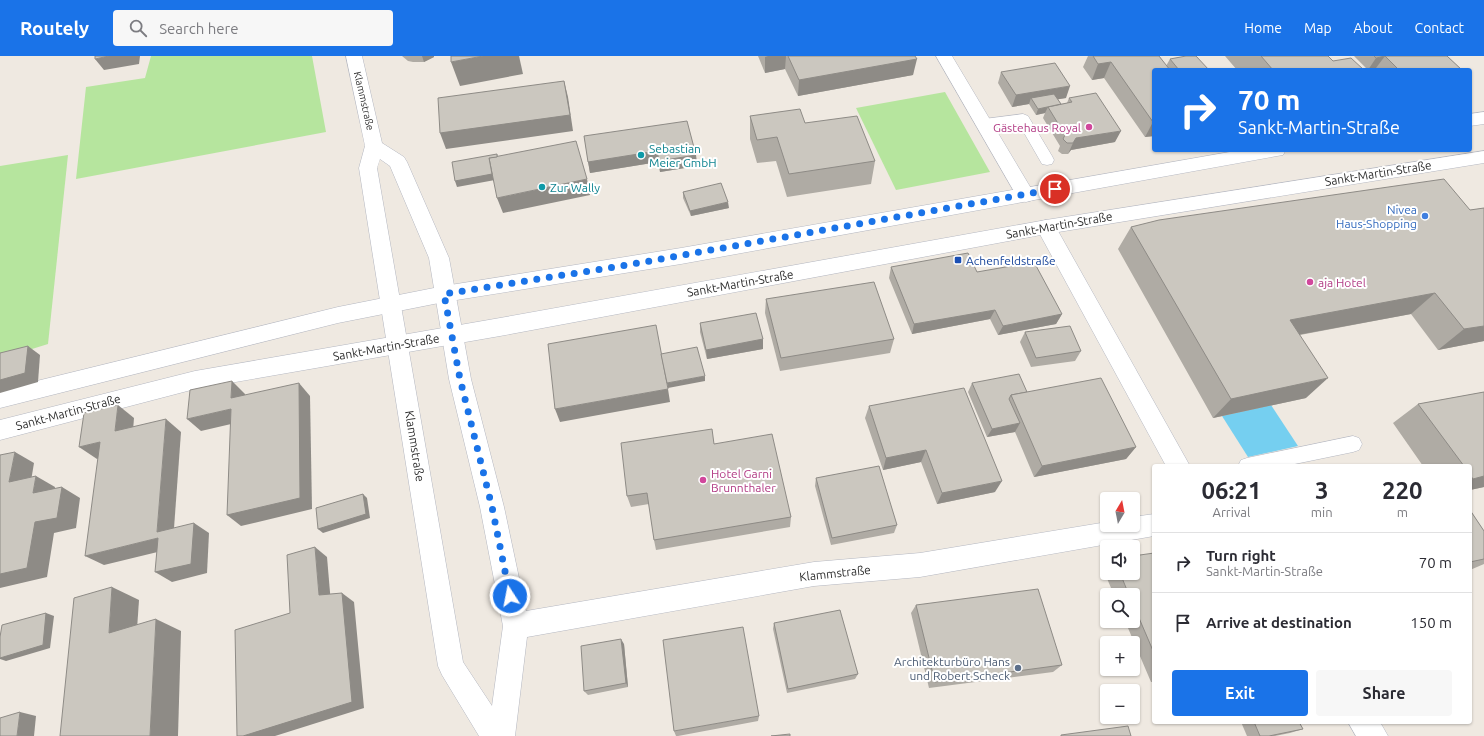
<!DOCTYPE html>
<meta charset="utf-8">
<style>
body{margin:0;font-family:Ubuntu,sans-serif;background:#f7f7f7;color:#2b2b33;height:100vh;display:flex;flex-direction:column;font-size:15px;white-space:nowrap}
*{box-sizing:border-box;margin:0}
p{font-size:13px;color:#7c7c81}
.icon{flex:none;width:22px;height:22px;fill:none;stroke:currentColor;stroke-width:2;stroke-linecap:round;stroke-linejoin:round}
.map{position:relative;flex:1;overflow:hidden}
.details{position:absolute;left:1152px;top:408px;width:320px;height:260px;display:flex;flex-direction:column;background:#fff;border-radius:4px;box-shadow:0 1px 3px #0004}
.details>*{flex:none}
.hud{position:absolute;left:1152px;top:12px;width:320px;height:84px;border-radius:4px;box-shadow:0 1px 3px #0004;background:#1a73e8;color:#fff;overflow:hidden}
.needle{width:26px;rotate:10deg}
.tools{position:absolute;left:1100px;top:436px;display:grid;gap:8px}
.tools a{display:grid;place-items:center;width:40px;height:40px;border-radius:4px;background:#fff;box-shadow:0 1px 3px #0004;font-size:20px}
.pin{position:absolute;display:grid;place-items:center;width:34px;height:34px;color:#fff;margin:-17px;border:2px solid #fff;border-radius:50%;box-shadow:0 1px 4px #0007}
.me{position:absolute;width:44px;margin:-22px;rotate:349deg;stroke-linejoin:round;filter:drop-shadow(0 0 3px #0008)}
.turn{display:flex;align-items:center;gap:14px;height:84px;padding:0 20px;font-size:18px}
.turn .icon{width:52px;height:52px;stroke-width:2.5}
.turn b{display:block;font-size:28px;line-height:34px}
.eta{display:flex;justify-content:space-evenly;align-items:center;height:68px;text-align:center}
.eta b{font-size:24px;font-weight:700;line-height:28px}
.action{display:flex;gap:8px;margin-top:auto;padding:8px 20px}
.action a{flex:1;height:46px;border-radius:4px;background:#1a73e8;color:#fff;font-size:16px;font-weight:700;line-height:46px;text-align:center}
.action a+a{background:#f7f7f7;color:#2b2b33}
ul{padding:0;list-style:none}
li{display:flex;align-items:center;gap:12px;height:60px;padding:0 20px;border-top:1px solid #e1e1e2}
li div{flex:1}
li b{display:block;font-size:15px}
li em{font-style:normal}
header{display:flex;align-items:center;gap:24px;box-sizing:border-box;height:56px;padding:0 20px;background:#1a73e8;color:#fff}
header strong{font-size:19px}
nav{display:flex;gap:22px;margin-inline-start:auto;font-size:14px}
.search{width:280px;height:36px;background:#f7f7f7;display:flex;align-items:center;gap:10px;box-sizing:border-box;padding:0 14px;border-radius:4px;color:#7c7c81;font-size:15px}
.map>svg:first-child{display:block}
.green{fill:#b6e59e}
.water{fill:#75cff0}
.lines{fill:none;stroke-linecap:round;stroke-linejoin:round}
.service-casing{stroke:#b4b7c1;stroke-width:1}
.minor-casing{stroke:#b4b7c1;stroke-width:1}
.secondary-casing{stroke:#b4b7c1;stroke-width:1}
.service{fill:#fff;fill-rule:evenodd}
.minor{fill:#fff;fill-rule:evenodd}
.secondary{fill:#fff;fill-rule:evenodd}
.wall{fill:#afaba4}
.shaded-wall{fill:#8e8b86}
.building{fill:#cbc7bf;stroke:#8e8b86}
.route{stroke:#1a73e8;stroke-width:7;stroke-dasharray:0 12.6}
.hotel-dot{fill:#d1479c;stroke:#fff;stroke-width:1.5}
.culture-dot{fill:#0f9aa8;stroke:#fff;stroke-width:1.5}
.shop-dot{fill:#3f7fe0;stroke:#fff;stroke-width:1.5}
.transit-dot{fill:#1a4fb4;stroke:#fff;stroke-width:1.5}
.service-dot{fill:#5c6f8a;stroke:#fff;stroke-width:1.5}
.labels{text-anchor:middle;dominant-baseline:central;stroke-width:4;stroke-linejoin:round;paint-order:stroke}
.far-street-label{font-size:10px;fill:#2e2e2e;stroke:#fff}
.hotel-label{font-size:12px;fill:#b23c85;stroke:#fff;text-anchor:start}
.culture-label{font-size:12px;fill:#0d838f;stroke:#fff;text-anchor:start}
.street-label{font-size:12px;fill:#2e2e2e;stroke:#fff}
.shop-label{font-size:12px;fill:#366cbe;stroke:#fff;text-anchor:end}
.transit-label{font-size:12px;fill:#164399;stroke:#fff;text-anchor:start}
.service-label{font-size:12px;fill:#4e5e75;stroke:#fff;text-anchor:end}
</style>
<header>
<strong>Routely</strong>
<div class="search"><svg class="icon" aria-label="search" viewBox="0 0 24 24"><circle cx="10" cy="10" r="6"/><path d="M15 15l6 6"/></svg>Search here</div>
<nav><a>Home</a><a>Map</a><a>About</a><a>Contact</a></nav>
</header>
<div class="map">
<svg width="1484" height="680" viewBox="0 0 1484 680">
<rect width="100%" height="100%" fill="#efe9e1"/>
<g class="green">
<polygon points="151,0 312,0 326,76 76,123 86,31 145,22"/>
<polygon points="945,36 990,116 896,134 856,52"/>
<polygon points="68,99 48,288 0,303 0,110"/>
</g>
<polygon class="water" points="1271,349 1298,390 1248,401 1222,360"/>
<g class="lines">
<g class="service-casing">
<g id="service">
<polygon points="1023,58 1028,60 1052,100 1054,104 1052,108 1047,109 1042,108 1019,68 984,73 979,71 977,68 979,65 984,63"/>
<polygon points="1353,380 1359,382 1362,388 1359,394 1353,396 1285,410 1238,410 1241,404 1247,402"/>
</g>
</g>
<g class="minor-casing">
<g id="minor">
<path d="M 346,0 L 362,0 L 382,87 L 404,101 L 407,106 L 449,202 L 471,323 L 504,451 L 526,555 L 814,506 L 920,497 L 1107,466 L 1107,469 L 1133,469 L 1133,461 L 1154,458 L 1154,480 L 920,521 L 814,530 L 527,581 L 515,680 L 479,680 L 442,619 L 438,610 L 359,112 L 365,90 ZM 380,103 L 390,110 L 429,202 L 449,323 L 480,451 L 503,570 L 492,650 L 463,606 L 377,112 Z"/>
<polygon points="936,0 952,0 1035,139 1033,144 1026,146 1019,144"/>
<polygon points="1046,164 1053,166 1190,410 1166,410 1036,171 1039,166"/>
<polygon points="1348,666 1380,666 1388,680 1356,680"/>
</g>
</g>
<g class="secondary-casing">
<g id="secondary">
<polygon points="1484,56 1484,68 1470,70 1470,58"/>
<polygon points="1241,94 1286,94 1283,99 1277,100 681,208 444,246 338,267 0,352 0,334 338,251 444,230 681,192"/>
<polygon points="1484,95 1484,107 1046,178 500,280 195,333 0,384 0,364 195,315 500,262 1046,164"/>
</g>
</g>
<use href="#service" class="service"/>
<use href="#minor" class="minor"/>
<use href="#secondary" class="secondary"/>
</g>
<g class="wall">
<polygon points="402,0 434,0 434,1 424,6 413,6 408,5"/>
<polygon points="758,0 915,0 913,19 798,40 785,13 765,17"/>
<polygon points="1088,0 1159,0 1166,10 1170,3 1209,14 1154,14 1154,80 1145,81 1104,22 1092,24 1083,11"/>
<polygon points="1225,0 1328,0 1333,5 1364,14 1237,14"/>
<polygon points="1354,0 1447,0 1462,14 1378,14 1376,12 1368,14"/>
<polygon points="1001,16 1066,42 1058,43 1061,48 1067,47 1069,42 1115,86 1071,94 1068,98 1062,98 1058,95 1060,90 1043,62 1045,57 1036,59 1029,48 1012,51 998,27"/>
<polygon points="750,60 805,67 875,105 871,128 787,141 776,105 757,107 750,83"/>
<polygon points="584,80 696,99 697,110 660,116 658,106 590,117"/>
<polygon points="683,136 729,152 691,160 683,142"/>
<polygon points="1484,152 1484,285 1438,294 1411,258 1300,279 1306,342 1213,362 1118,193 1131,171 1470,154"/>
<polygon points="891,211 977,216 1062,258 1056,268 998,279 990,263 912,278 889,222"/>
<polygon points="766,243 894,283 890,297 780,315 765,257"/>
<polygon points="700,267 763,283 763,293 707,303 700,276"/>
<polygon points="1025,276 1081,295 1075,305 1031,311 1020,286"/>
<polygon points="972,327 1027,336 1136,391 1126,403 1034,421 1015,376 987,381 968,336"/>
<polygon points="1484,336 1484,431 1470,434 1470,410 1423,410 1393,367 1418,348"/>
<polygon points="869,350 995,436 937,448 921,406 883,414 865,362"/>
<polygon points="714,388 791,461 790,471 656,494 654,484 649,448 631,451 627,440"/>
<polygon points="816,422 897,469 894,477 831,489 815,430"/>
<polygon points="1470,454 1484,475 1484,508 1470,514"/>
<polygon points="1154,497 1154,626 1151,626 1125,565 1133,565 1133,539 1114,539 1103,513 1107,510 1107,517 1133,517"/>
<polygon points="916,549 1062,609 1053,616 929,632 911,557"/>
<polygon points="774,567 858,618 855,623 787,637 773,573"/>
<polygon points="624,588 628,631 588,639 584,635"/>
<polygon points="759,660 758,665 678,680 676,680 674,675"/>
<polygon points="1241,666 1299,666 1303,673 1290,677 1275,680 1247,680"/>
</g>
<g class="shaded-wall">
<polygon points="109,0 140,0 139,8 104,14 95,3"/>
<polygon points="422,0 434,0 434,1 424,6"/>
<polygon points="483,0 519,0 523,18 460,30 451,6"/>
<polygon points="768,0 786,0 785,13 765,17 765,1"/>
<polygon points="1385,0 1376,12 1368,14 1376,2"/>
<polygon points="917,3 913,19 798,40 799,24"/>
<polygon points="1111,6 1104,22 1092,24 1098,8"/>
<polygon points="564,25 568,41 573,75 446,93 440,77"/>
<polygon points="1070,30 1066,42 1035,47 1031,42 1029,48 1012,51 1016,39"/>
<polygon points="1048,51 1045,57 1036,59 1038,53"/>
<polygon points="1153,66 1154,66 1154,80 1145,81"/>
<polygon points="1121,75 1115,86 1071,94 1068,98 1073,87 1076,82"/>
<polygon points="657,95 658,106 590,117 588,106"/>
<polygon points="497,98 499,104 495,124 457,131 455,125"/>
<polygon points="696,99 697,110 660,116 659,105"/>
<polygon points="587,123 590,139 503,157 497,142"/>
<polygon points="728,146 729,152 691,160 690,155"/>
<polygon points="1435,237 1411,258 1270,284 1290,264"/>
<polygon points="995,254 990,263 912,278 914,268"/>
<polygon points="1062,258 1056,268 998,279 1003,270"/>
<polygon points="1484,270 1484,285 1438,294 1464,273"/>
<polygon points="763,283 763,293 707,303 706,294"/>
<polygon points="28,290 40,299 38,326 0,337 0,324"/>
<polygon points="705,320 705,325 668,332 667,327"/>
<polygon points="1328,322 1306,342 1213,362 1231,343"/>
<polygon points="232,325 245,338 244,354 231,342"/>
<polygon points="299,327 310,340 312,453 241,470 227,459"/>
<polygon points="668,333 670,346 560,366 555,353"/>
<polygon points="118,349 134,362 132,387 115,375"/>
<polygon points="231,353 244,365 201,375 187,363"/>
<polygon points="166,363 181,376 173,486 157,476"/>
<polygon points="1020,367 1015,376 987,381 992,373"/>
<polygon points="100,386 116,398 97,403 79,391"/>
<polygon points="1136,391 1126,403 1034,421 1042,410"/>
<polygon points="926,394 921,406 883,414 886,402"/>
<polygon points="15,396 34,407 29,437 9,426"/>
<polygon points="36,420 55,431 52,448 33,437"/>
<polygon points="1484,420 1484,431 1470,434 1470,424 1473,423"/>
<polygon points="1002,425 995,436 937,448 942,437"/>
<polygon points="62,431 80,442 76,472 54,477 47,521 0,532 0,518 35,466"/>
<polygon points="363,438 367,442 370,462 323,477 318,473"/>
<polygon points="194,467 209,477 207,517 172,526 155,516"/>
<polygon points="158,482 174,492 104,509 85,500"/>
<polygon points="315,491 327,501 331,548 319,539"/>
<polygon points="112,531 139,544 136,588 109,577"/>
<polygon points="342,537 354,546 364,652 275,680 243,680"/>
<polygon points="46,557 54,560 50,592 6,605 0,603 0,602"/>
<polygon points="156,563 181,575 178,680 150,680"/>
<polygon points="621,583 624,588 628,631 626,627"/>
<polygon points="20,656 36,660 34,680 17,680"/>
</g>
<g class="building">
<polygon points="95,0 109,0 95,3"/>
<polygon points="451,0 483,0 451,6"/>
<polygon points="788,0 915,0 917,3 799,24"/>
<polygon points="1093,0 1159,0 1170,14 1154,14 1154,66 1153,66 1111,6 1098,8"/>
<polygon points="1186,0 1196,0 1209,14 1179,14 1170,3"/>
<polygon points="1261,0 1328,0 1333,5 1351,2 1364,14 1273,14"/>
<polygon points="1374,0 1447,0 1462,14 1399,14 1385,0 1376,2"/>
<polygon points="1055,7 1070,30 1016,39 1001,16"/>
<polygon points="564,25 570,59 440,77 438,42"/>
<polygon points="1096,37 1121,75 1076,82 1073,87 1067,87 1063,83 1065,79 1048,51 1072,46 1069,42"/>
<polygon points="1054,38 1061,48 1038,53 1031,42"/>
<polygon points="800,53 805,67 857,60 875,105 789,118 777,81 757,84 750,60"/>
<polygon points="687,65 696,99 659,105 657,95 588,106 584,80"/>
<polygon points="576,85 587,123 497,142 489,102"/>
<polygon points="497,98 497,101 489,102 492,118 455,125 452,106"/>
<polygon points="1444,123 1470,154 1484,152 1484,270 1464,273 1435,237 1290,264 1328,322 1231,343 1131,171 1159,164"/>
<polygon points="721,127 728,146 690,155 683,136"/>
<polygon points="968,197 977,216 1034,206 1062,258 1003,270 995,254 914,268 891,211"/>
<polygon points="874,226 894,283 781,302 766,243"/>
<polygon points="756,257 763,283 706,294 700,267"/>
<polygon points="656,269 668,333 555,353 548,288"/>
<polygon points="1070,270 1081,295 1036,302 1025,276"/>
<polygon points="28,290 25,317 0,324 0,297"/>
<polygon points="697,291 705,320 667,327 661,298"/>
<polygon points="1019,318 1027,336 1011,339 1009,343 1020,367 992,373 972,327"/>
<polygon points="1101,322 1136,391 1042,410 1011,339"/>
<polygon points="232,325 231,342 299,327 300,442 227,459 231,353 187,363 190,334"/>
<polygon points="964,332 1002,425 942,437 926,394 886,402 869,350"/>
<polygon points="1484,336 1484,420 1473,423 1470,419 1470,410 1464,410 1418,348"/>
<polygon points="118,349 115,375 166,363 157,476 194,467 191,508 155,516 158,482 85,500 100,386 79,391 84,357"/>
<polygon points="712,373 714,388 772,378 791,461 654,484 647,437 627,440 621,387"/>
<polygon points="15,396 9,426 36,420 33,437 62,431 57,462 35,466 27,512 0,518 0,399"/>
<polygon points="879,410 897,469 832,482 816,422"/>
<polygon points="363,438 366,458 318,473 316,452"/>
<polygon points="1470,454 1484,475 1484,503 1470,506"/>
<polygon points="315,491 319,539 342,537 352,646 243,680 237,680 235,574 290,557 287,499"/>
<polygon points="1154,497 1154,597 1133,548 1133,539 1129,539 1120,517 1133,517 1133,500"/>
<polygon points="112,531 109,577 156,563 150,680 60,680 74,542"/>
<polygon points="1038,533 1062,609 935,626 916,549"/>
<polygon points="840,554 858,618 788,633 774,567"/>
<polygon points="46,557 43,589 0,602 0,581 2,569"/>
<polygon points="743,571 759,660 674,675 663,584"/>
<polygon points="621,583 626,627 584,635 581,590"/>
<polygon points="20,656 17,680 0,680 0,662"/>
<polygon points="1254,666 1299,666 1303,673 1269,680 1260,680"/>
<polygon points="1128,670 1131,680 1061,680 1061,679"/>
<polygon points="790,678 790,680 771,680"/>
</g>
<g class="lines">
<polyline class="route" points="510,540 492,451 460,323 444,238 627,209 1055,133"/>
</g>
<g class="hotel-dot">
<circle cx="1089" cy="71" r="4"/>
<circle cx="1310" cy="226" r="4"/>
<circle cx="703" cy="424" r="4"/>
</g>
<g class="culture-dot">
<circle cx="641" cy="99" r="4"/>
<circle cx="542" cy="131" r="4"/>
</g>
<circle class="shop-dot" cx="1425" cy="160" r="4"/>
<rect class="transit-dot" x="954" y="200" width="8" height="8" rx="2"/>
<circle class="service-dot" cx="1018" cy="612" r="4"/>
<g class="labels">
<g class="far-street-label">
<text transform="translate(364 45) rotate(77)">Klammstraße</text>
</g>
<g class="hotel-label">
<text x="1081" y="71" text-anchor="end">Gästehaus Royal</text>
<text x="1318" y="226">aja Hotel</text>
<text x="711" y="417">Hotel Garni<tspan x="711" dy="14">Brunnthaler</tspan></text>
</g>
<g class="culture-label">
<text x="649" y="92">Sebastian<tspan x="649" dy="14">Meier GmbH</tspan></text>
<text x="550" y="131">Zur Wally</text>
</g>
<g class="street-label">
<text transform="translate(1378 117) rotate(-9)">Sankt-Martin-Straße</text>
<text transform="translate(1059 169) rotate(-10)">Sankt-Martin-Straße</text>
<text transform="translate(740 227) rotate(-10)">Sankt-Martin-Straße</text>
<text transform="translate(386 291) rotate(-10)">Sankt-Martin-Straße</text>
<text transform="translate(68 356) rotate(-15)">Sankt-Martin-Straße</text>
<text transform="translate(415 390) rotate(81)">Klammstraße</text>
<text transform="translate(835 517) rotate(-6)">Klammstraße</text>
</g>
<g class="shop-label">
<text x="1417" y="153">Nivea<tspan x="1417" dy="14">Haus-Shopping</tspan></text>
</g>
<g class="transit-label">
<text x="966" y="204">Achenfeldstraße</text>
</g>
<g class="service-label">
<text x="1010" y="605">Architekturbüro Hans<tspan x="1010" dy="14">und Robert Scheck</tspan></text>
</g>
</g>
</svg>
<div class="tools">
<a><svg class="needle" viewBox="-14 -14 28 28"><path d="M0-13l5 13h-10z" fill="#e53935"/><path d="M0 13l5-13h-10z" fill="#7c7c81"/></svg></a>
<a><svg class="icon" aria-label="sound" viewBox="0 0 24 24"><path d="M4 9h4l5-4v14l-5-4H4zM17 9q2 3 0 6"/></svg></a>
<a><svg class="icon" aria-label="search" viewBox="0 0 24 24"><circle cx="10" cy="10" r="6"/><path d="M15 15l6 6"/></svg></a>
<a>+</a>
<a>−</a>
</div>
<div class="pin" style="left:1055px;top:133px;background:#d93025"><svg class="icon" aria-label="arrive" viewBox="0 0 24 24"><path d="M6 21V4h12l-3 4 3 4H6"/></svg></div>
<svg class="me" style="left:510px;top:540px" viewBox="-20 -20 40 40"><circle r="17" fill="#1a73e8" stroke="#fff" stroke-width="3"/><path d="M0-11L8 9 0 5-8 9z" fill="#fff"/></svg>
<div class="hud">
<div class="turn"><svg class="icon" aria-label="right" viewBox="0 0 24 24"><path d="M7 20v-9h11M14 6l5 5-5 5"/></svg><div><b>70 m</b>Sankt-Martin-Straße</div></div>
</div>
<section class="details">
<div class="eta">
<div><b>06:21</b><p>Arrival</p></div>
<div><b>3</b><p>min</p></div>
<div><b>220</b><p>m</p></div>
</div>
<ul>
<li><svg class="icon" aria-label="right" viewBox="0 0 24 24"><path d="M7 20v-9h11M14 6l5 5-5 5"/></svg><div><b>Turn right</b><p>Sankt-Martin-Straße</p></div><em>70 m</em></li>
<li><svg class="icon" aria-label="arrive" viewBox="0 0 24 24"><path d="M6 21V4h12l-3 4 3 4H6"/></svg><div><b>Arrive at destination</b></div><em>150 m</em></li>
</ul>
<div class="action"><a>Exit</a><a>Share</a></div>
</section>
</div>
